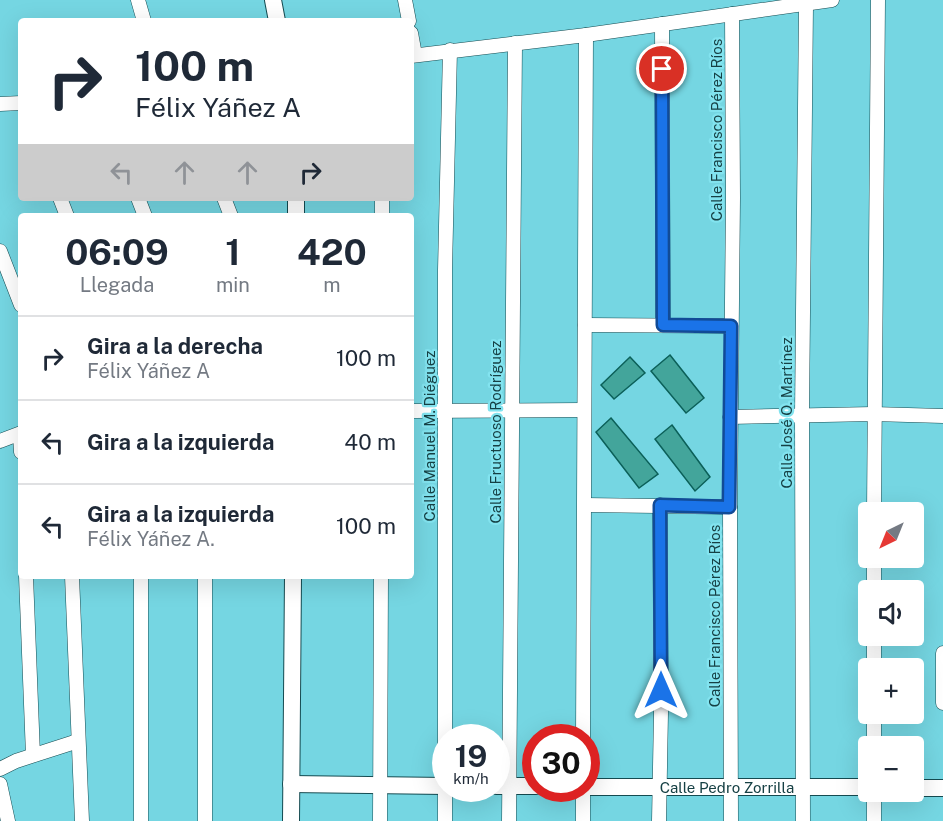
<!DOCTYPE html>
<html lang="es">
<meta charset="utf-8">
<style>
body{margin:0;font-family:"Public Sans",sans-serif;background:#f2f2f3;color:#1f2937;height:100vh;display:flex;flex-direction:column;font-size:22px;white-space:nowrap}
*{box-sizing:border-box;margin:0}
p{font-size:20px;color:#747a83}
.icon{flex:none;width:33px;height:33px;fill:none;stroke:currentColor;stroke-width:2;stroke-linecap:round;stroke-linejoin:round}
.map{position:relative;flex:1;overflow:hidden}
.details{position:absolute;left:18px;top:213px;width:396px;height:366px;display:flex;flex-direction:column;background:#fff;border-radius:6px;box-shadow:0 6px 24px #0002}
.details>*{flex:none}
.hud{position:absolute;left:18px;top:18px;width:396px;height:183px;border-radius:6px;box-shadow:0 6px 24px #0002;background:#fff;color:#1f2937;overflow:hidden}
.needle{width:39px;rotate:223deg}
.controls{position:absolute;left:858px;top:502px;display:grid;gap:12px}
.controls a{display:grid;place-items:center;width:66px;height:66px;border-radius:6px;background:#fff;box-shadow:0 6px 24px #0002;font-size:30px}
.speed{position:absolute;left:432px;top:724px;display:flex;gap:12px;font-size:30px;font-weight:700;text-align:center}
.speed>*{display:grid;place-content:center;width:78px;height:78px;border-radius:50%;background:#fff;box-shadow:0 6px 24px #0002;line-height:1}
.speed small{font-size:15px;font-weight:400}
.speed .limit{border:9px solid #d22;background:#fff;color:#111}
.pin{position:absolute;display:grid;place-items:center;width:51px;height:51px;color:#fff;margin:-26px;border:3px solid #fff;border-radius:50%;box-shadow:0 2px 6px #0007}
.me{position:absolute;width:66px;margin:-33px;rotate:0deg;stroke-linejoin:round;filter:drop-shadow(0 0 4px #0008)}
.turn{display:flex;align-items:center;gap:21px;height:126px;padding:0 18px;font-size:27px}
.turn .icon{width:78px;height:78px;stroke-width:2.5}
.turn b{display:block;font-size:42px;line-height:51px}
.lanes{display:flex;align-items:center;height:57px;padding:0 18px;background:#0003;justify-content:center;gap:30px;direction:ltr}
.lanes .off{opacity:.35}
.eta{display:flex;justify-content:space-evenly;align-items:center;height:102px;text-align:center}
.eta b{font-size:36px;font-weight:700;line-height:42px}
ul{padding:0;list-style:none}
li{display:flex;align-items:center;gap:18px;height:84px;padding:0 18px;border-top:2px solid #e0e1e3}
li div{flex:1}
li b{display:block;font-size:22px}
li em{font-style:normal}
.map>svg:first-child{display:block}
.building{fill:#43a59b;stroke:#0b6059;stroke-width:1.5}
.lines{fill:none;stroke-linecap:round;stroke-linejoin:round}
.minor-casing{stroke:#154b51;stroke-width:15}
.tertiary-casing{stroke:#154b51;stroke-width:18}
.minor{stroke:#fff;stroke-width:14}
.tertiary{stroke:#fff;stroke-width:16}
.route-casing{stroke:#114b97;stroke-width:15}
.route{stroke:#1a73e8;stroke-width:10}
.labels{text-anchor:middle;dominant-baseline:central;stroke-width:4.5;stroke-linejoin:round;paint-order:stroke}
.street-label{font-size:15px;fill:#164044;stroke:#82e3ef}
</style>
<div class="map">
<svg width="943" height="821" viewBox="0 0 943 821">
<rect width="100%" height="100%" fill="#75d6e2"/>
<g class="building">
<polygon points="670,355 704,398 686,413 651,371"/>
<polygon points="630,357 645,373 614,399 601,385"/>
<polygon points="611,418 658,474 639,488 596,432"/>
<polygon points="672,425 710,477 695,491 655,439"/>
</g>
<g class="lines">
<g class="minor-casing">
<g id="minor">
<polyline points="138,0 144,21"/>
<polyline points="405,0 409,21"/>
<polyline points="662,24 663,325"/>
<polyline points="411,33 415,55"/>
<polyline points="411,56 586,35 832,0"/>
<polyline points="0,104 21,103"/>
<polyline points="60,198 67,216"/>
<polyline points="138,198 145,216"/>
<polyline points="224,198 231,216"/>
<polyline points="382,198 382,216"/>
<polyline points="0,251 21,305"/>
<polyline points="585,325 731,326"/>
<polyline points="411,411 583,410"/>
<polyline points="730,417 873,414 943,416"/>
<polyline points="20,434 21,452"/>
<polyline points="0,441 21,433"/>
<polyline points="585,505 730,507"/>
<polyline points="874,513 878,0"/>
<polyline points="874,558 874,591"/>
<polyline points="26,576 33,755"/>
<polyline points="72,576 82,821"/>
<polyline points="141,576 141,821"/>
<polyline points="205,576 205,821"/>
<polyline points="874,636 874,669"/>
<polyline points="943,653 943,703"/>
<polyline points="874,714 874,747"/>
<polyline points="583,738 586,35"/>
<polyline points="0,769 16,761 78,741"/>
<polyline points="0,784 8,821"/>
<polyline points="380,821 381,576"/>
<polyline points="445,821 445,270 450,50"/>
<polyline points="509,821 515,43"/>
<polyline points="583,821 583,789"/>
<polyline points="659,821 661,713 660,505"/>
<polyline points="731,821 730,507 733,198 732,14"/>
<polyline points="803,821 802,415 806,5"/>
<polyline points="874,821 874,792"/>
</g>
</g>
<g class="tertiary-casing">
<g id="tertiary">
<polyline points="273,0 277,21"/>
<polyline points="296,216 296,198"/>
<polyline points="291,784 446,786"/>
<polyline points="496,786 536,786"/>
<path id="s1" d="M 586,787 L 868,787"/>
<polyline points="914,788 943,788"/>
<polyline points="291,821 293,576"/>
</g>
</g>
<use href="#minor" class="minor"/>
<use href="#tertiary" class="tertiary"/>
</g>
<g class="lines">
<g class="route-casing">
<polyline id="route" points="661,690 660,505 729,507 731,326 663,325 662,69"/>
</g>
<use href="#route" class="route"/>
</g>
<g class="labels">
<g class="street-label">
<text transform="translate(716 130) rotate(-90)">Calle Francisco Pérez Ríos</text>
<text transform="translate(786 413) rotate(-90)">Calle José O. Martínez</text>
<text transform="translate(495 432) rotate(-90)">Calle Fructuoso Rodríguez</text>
<text transform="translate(429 436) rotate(-90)">Calle Manuel M. Diéguez</text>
<text transform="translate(714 616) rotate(-90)">Calle Francisco Pérez Ríos</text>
<text stroke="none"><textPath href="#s1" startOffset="141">Calle Pedro Zorrilla</textPath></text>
</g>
</g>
</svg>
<div class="controls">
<a><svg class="needle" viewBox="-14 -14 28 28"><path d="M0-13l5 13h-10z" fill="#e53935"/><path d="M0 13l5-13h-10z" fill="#747a83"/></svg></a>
<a><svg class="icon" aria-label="sound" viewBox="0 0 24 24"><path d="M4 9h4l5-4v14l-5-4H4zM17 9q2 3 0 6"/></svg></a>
<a>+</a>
<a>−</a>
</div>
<div class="speed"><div>19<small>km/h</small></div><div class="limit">30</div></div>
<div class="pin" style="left:662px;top:69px;background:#d93025"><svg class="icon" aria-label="arrive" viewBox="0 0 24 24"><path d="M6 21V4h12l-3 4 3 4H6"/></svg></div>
<svg class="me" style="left:661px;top:690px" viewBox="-20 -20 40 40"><path d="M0-17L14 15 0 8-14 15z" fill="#1a73e8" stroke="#fff" stroke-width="4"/></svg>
<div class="hud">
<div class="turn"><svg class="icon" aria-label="right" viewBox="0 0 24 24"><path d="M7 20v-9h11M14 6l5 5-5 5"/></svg><div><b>100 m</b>Félix Yáñez A</div></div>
<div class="lanes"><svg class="icon off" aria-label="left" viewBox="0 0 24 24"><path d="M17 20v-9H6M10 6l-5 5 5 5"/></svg><svg class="icon off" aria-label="ahead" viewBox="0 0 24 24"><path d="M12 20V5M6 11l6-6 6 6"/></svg><svg class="icon off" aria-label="ahead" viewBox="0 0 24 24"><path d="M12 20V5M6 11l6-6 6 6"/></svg><svg class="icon" aria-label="right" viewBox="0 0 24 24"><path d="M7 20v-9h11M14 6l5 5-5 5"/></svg></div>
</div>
<section class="details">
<div class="eta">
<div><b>06:09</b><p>Llegada</p></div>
<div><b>1</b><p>min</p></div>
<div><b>420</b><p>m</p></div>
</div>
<ul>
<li><svg class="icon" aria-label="right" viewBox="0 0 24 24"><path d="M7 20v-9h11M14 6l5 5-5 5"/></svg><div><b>Gira a la derecha</b><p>Félix Yáñez A</p></div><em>100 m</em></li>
<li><svg class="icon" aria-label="left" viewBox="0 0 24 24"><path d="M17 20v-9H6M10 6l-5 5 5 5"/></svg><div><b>Gira a la izquierda</b></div><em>40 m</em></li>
<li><svg class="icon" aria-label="left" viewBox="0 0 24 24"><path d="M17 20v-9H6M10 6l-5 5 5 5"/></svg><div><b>Gira a la izquierda</b><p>Félix Yáñez A.</p></div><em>100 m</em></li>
</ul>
</section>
</div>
